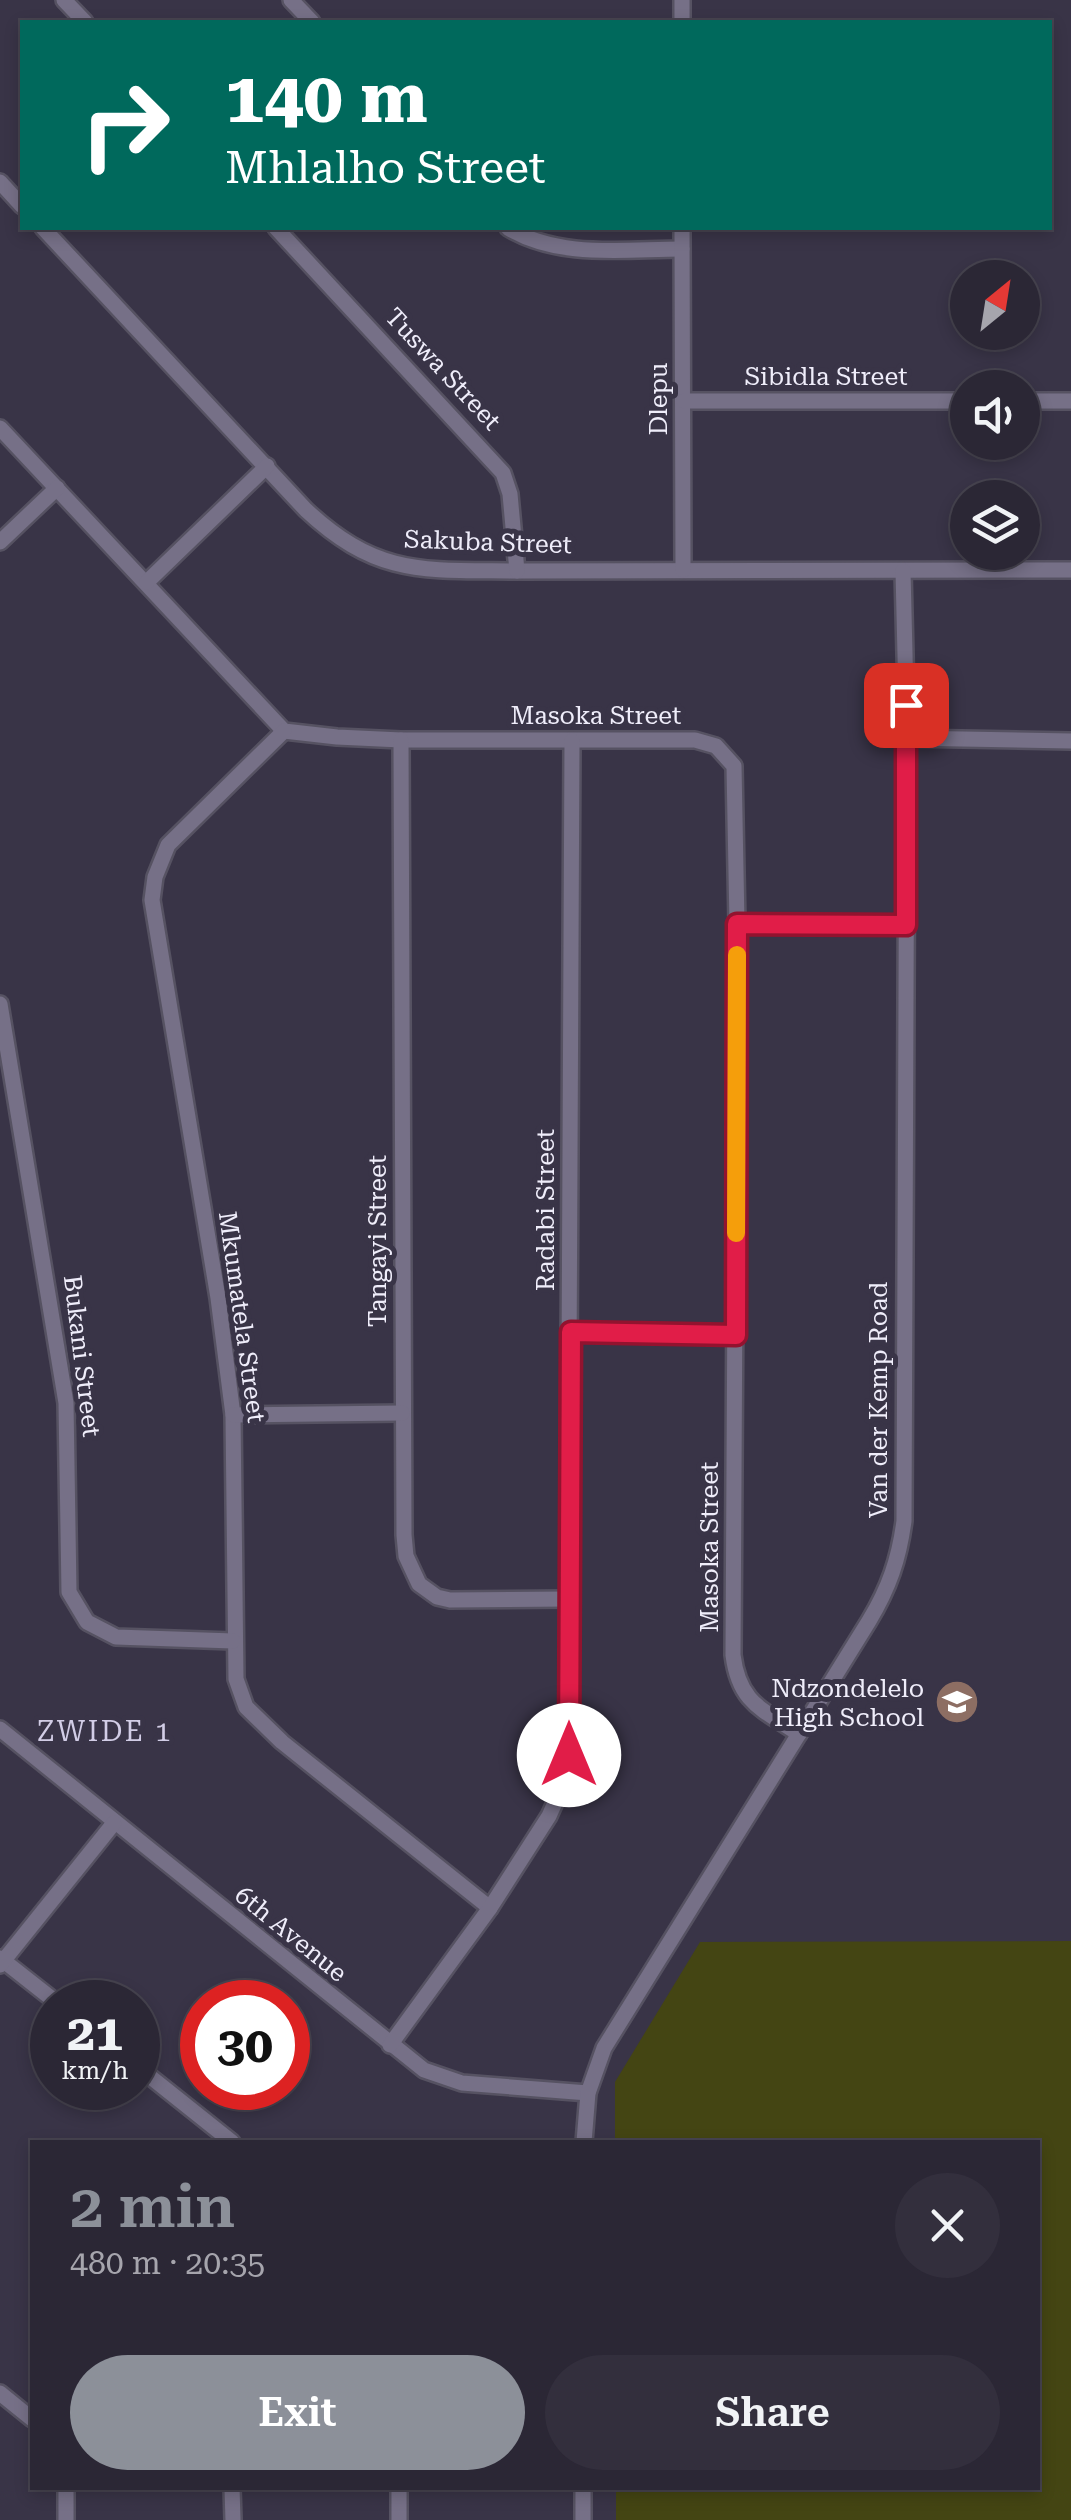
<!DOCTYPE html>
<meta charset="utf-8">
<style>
body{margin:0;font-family:"Roboto Serif",serif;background:#332f3d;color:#f1f3f6;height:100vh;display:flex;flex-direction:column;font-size:38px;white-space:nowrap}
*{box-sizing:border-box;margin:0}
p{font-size:32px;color:#a6a5ad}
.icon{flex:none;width:55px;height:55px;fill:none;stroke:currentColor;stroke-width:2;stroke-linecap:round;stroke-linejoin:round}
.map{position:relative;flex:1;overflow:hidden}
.drawer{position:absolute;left:30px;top:2140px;width:1010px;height:350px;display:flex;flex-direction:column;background:#2b2735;border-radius:0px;box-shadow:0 5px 15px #0003,0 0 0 2px #474450}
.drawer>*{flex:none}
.hud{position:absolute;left:20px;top:20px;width:1032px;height:210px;border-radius:0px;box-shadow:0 5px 15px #0003,0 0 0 2px #474450;background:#00695c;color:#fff;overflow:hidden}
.needle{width:65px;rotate:30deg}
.fabs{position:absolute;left:950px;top:260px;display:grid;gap:20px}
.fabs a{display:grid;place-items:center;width:90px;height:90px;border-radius:50%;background:#2b2735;box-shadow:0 5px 15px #0003,0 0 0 2px #474450;font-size:50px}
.speed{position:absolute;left:30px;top:1980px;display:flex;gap:20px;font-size:50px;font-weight:700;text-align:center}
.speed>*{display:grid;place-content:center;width:130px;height:130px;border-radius:50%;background:#2b2735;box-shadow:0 5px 15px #0003,0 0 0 2px #474450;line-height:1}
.speed small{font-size:25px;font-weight:400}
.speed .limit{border:15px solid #d22;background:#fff;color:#111}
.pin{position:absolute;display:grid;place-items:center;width:85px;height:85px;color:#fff;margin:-42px;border-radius:20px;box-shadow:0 5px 15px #0006}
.me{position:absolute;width:110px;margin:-55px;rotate:0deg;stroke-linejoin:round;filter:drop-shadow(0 0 8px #0008)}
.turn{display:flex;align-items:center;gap:35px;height:210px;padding:0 40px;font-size:45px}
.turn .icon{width:130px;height:130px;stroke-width:2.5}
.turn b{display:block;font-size:70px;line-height:85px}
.round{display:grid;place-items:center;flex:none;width:105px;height:105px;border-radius:52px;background:#332f3d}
.headline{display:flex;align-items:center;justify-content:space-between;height:170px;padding:0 40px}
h1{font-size:60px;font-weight:600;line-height:75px;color:#8c9099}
.button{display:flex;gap:20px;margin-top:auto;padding:20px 40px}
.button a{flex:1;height:115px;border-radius:60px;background:#8c9099;color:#fff;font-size:40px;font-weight:600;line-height:115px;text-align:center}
.button a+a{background:#332f3d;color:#f1f3f6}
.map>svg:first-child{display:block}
.pitch{fill:#444513}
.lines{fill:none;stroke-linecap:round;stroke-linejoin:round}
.street-casing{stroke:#565262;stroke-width:20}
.street{stroke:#767087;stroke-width:15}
.route-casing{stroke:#92132f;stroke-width:25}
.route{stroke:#e11d48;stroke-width:18}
.slow{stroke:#f59e0b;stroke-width:18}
.labels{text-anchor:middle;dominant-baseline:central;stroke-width:10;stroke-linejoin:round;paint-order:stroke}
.street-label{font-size:25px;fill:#efedfa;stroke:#393447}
.poi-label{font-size:25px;fill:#efedfa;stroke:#393447;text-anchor:end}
.neighbourhood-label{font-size:28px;letter-spacing:2.5px;fill:#d2cde6;stroke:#393447}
</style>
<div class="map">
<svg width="1071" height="2520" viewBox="0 0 1071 2520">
<rect width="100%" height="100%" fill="#393447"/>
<polygon class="pitch" points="1071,1941 1071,2520 616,2520 616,2488 1038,2488 1038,2142 615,2142 615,2082 700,1942"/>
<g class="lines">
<g class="street-casing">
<g id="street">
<polyline points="64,0 85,22"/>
<polyline points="291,0 312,22"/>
<polyline points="682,0 682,22"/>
<polyline points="0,182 22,206"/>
<path d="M 43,228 L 306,510 C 378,577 424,570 517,571 L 1071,570"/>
<polyline points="276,228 503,473 510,494 517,571"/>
<path d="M 508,228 C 560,259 624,249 682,249"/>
<polyline points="682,228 683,570"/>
<polyline points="684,401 968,401"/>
<polyline points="1022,401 1071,401"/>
<path d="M 0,428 L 284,731 L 337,737 L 401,740 L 695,740 L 716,746 L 734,766 L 737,924 L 733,1655 C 739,1703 762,1709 799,1734"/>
<polyline points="0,542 57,488"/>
<polyline points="147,582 267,466"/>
<polyline points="284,731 168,845 155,877 152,900 218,1298 233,1415 236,1679 246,1707 282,1742 490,1908"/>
<polyline points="907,738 1071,741"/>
<polyline points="401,740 404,1535 406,1556 419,1584 437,1597 450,1600 568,1599"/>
<polyline points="737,924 906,925"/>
<polyline points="0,1004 66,1403 69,1592 87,1622 116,1637 233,1641"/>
<polyline points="571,1332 736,1335"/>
<polyline points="233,1415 402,1413"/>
<polyline points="0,1729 424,2070 462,2083 588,2093"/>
<polyline points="0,1958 56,2002"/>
<polyline points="0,1965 114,1823"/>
<polyline points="390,2045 490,1908 549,1816 567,1776 572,741"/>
<polyline points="138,2067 232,2142"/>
<path d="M 584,2142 L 588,2093 L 604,2048 L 869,1621 C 889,1588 899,1559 904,1521 L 907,738 L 903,571"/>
<polyline points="0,2393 32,2419"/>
<polyline points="232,2488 233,2520"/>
<polyline points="66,2520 66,2488"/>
<polyline points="399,2520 399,2488"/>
<polyline points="583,2520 583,2488"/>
</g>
</g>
<use href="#street" class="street"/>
</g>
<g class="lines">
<g class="route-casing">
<polyline id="route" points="569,1755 571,1332 736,1335 737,924 906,925 906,705"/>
</g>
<use href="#route" class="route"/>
<polyline class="slow" points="736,1233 737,955"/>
</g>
<defs>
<g id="school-disc" transform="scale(2.25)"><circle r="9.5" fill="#8d6e63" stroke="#393447"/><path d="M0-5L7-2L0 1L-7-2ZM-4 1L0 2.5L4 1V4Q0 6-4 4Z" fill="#fff"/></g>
</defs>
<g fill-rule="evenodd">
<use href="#school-disc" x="957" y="1702"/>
</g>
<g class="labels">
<g class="street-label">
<text transform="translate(443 369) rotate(47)">Tuswa Street</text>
<text x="826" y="376">Sibidla Street</text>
<text transform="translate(658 399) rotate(-90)">Dlepu</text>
<text transform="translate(488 542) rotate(2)">Sakuba Street</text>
<text x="596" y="715">Masoka Street</text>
<text transform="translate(545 1210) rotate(-90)">Radabi Street</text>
<text transform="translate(377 1241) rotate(-90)">Tangayi Street</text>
<text transform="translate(242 1317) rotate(82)">Mkumatela Street</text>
<text transform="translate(82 1356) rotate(83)">Bukani Street</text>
<text transform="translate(878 1400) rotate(-90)">Van der Kemp Road</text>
<text transform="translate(709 1547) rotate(-90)">Masoka Street</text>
<text transform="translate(291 1934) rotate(39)">6th Avenue</text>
</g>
<g class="poi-label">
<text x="924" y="1688">Ndzondelelo<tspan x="924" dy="29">High School</tspan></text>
</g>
<g class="neighbourhood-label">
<text x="105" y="1731">ZWIDE 1</text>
</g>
</g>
</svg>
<div class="fabs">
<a><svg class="needle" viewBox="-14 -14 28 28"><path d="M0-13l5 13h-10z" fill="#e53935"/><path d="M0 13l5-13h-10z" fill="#a6a5ad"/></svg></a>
<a><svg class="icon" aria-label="sound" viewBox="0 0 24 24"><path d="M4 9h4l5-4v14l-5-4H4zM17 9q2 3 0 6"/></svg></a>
<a><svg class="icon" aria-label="layers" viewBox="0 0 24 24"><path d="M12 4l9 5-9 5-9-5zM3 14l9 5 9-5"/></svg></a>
</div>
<div class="speed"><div>21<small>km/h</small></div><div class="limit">30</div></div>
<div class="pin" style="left:906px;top:705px;background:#d93025"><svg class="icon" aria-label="arrive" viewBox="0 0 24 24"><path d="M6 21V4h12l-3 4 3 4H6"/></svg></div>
<svg class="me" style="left:569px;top:1755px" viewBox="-20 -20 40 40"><circle r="19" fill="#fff"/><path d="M0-13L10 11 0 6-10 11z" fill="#e11d48"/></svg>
<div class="hud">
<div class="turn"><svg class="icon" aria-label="right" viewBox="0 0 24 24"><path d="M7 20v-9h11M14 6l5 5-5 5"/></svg><div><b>140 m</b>Mhlalho Street</div></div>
</div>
<section class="drawer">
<div class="headline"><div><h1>2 min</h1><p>480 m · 20:35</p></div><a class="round"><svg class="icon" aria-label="close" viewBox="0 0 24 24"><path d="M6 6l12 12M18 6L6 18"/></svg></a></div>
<div class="button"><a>Exit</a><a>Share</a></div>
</section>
</div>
